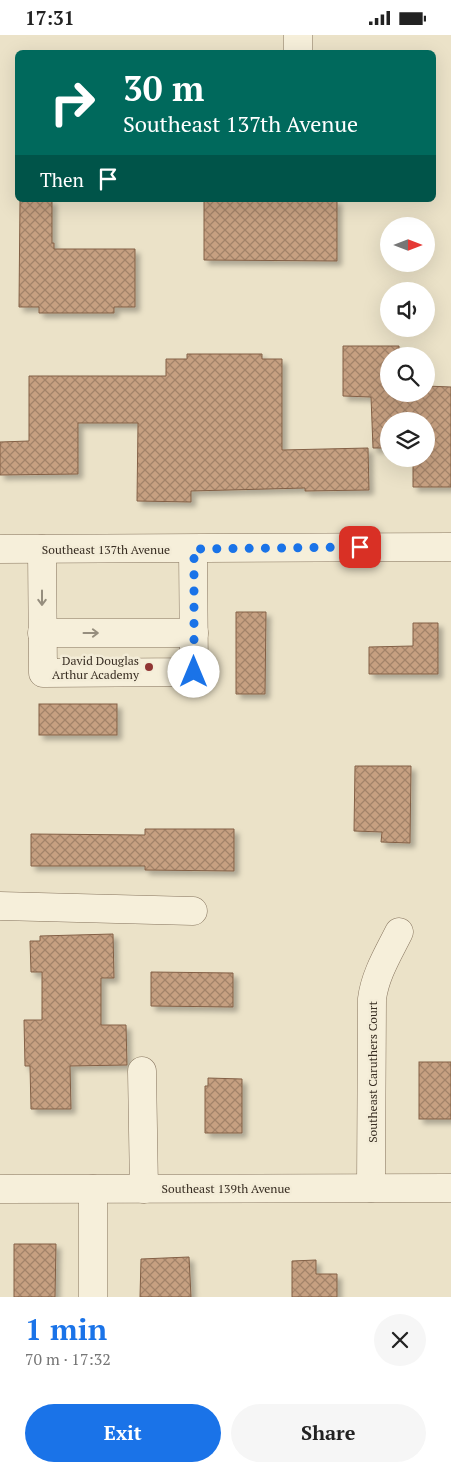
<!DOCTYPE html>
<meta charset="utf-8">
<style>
body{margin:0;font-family:"PT Serif",serif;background:#f6f6f6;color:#222;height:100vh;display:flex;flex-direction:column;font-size:19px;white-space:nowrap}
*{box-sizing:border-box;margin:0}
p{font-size:16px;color:#767676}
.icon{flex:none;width:28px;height:28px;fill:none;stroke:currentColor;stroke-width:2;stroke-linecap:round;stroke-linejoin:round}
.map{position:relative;height:1262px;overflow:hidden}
.side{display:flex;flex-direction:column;background:#fff;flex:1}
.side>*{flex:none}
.top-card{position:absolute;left:15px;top:15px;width:421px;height:152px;border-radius:8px;box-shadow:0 5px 20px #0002;background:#00695c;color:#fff;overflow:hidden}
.needle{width:32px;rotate:90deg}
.fabs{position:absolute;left:380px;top:182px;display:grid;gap:10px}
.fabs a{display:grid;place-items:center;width:55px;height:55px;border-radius:50%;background:#fff;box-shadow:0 5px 20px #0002;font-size:25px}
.pin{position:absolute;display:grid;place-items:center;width:42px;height:42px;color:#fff;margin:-21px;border-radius:10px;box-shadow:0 2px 8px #0006}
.me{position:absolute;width:55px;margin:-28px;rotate:0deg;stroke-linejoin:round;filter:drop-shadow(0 0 4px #0008)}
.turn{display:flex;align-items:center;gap:18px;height:105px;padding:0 25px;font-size:22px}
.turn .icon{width:65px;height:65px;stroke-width:2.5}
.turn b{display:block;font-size:35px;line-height:42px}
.then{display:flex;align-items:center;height:48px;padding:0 25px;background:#0003;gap:10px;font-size:19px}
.round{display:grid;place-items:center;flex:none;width:52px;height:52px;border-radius:26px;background:#f6f6f6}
.overview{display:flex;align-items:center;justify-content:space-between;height:85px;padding:0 25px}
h1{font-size:30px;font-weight:700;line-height:38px;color:#1a73e8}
.primary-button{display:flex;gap:10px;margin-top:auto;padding:10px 25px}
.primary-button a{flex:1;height:58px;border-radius:30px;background:#1a73e8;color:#fff;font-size:20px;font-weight:700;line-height:58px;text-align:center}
.primary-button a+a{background:#f6f6f6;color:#222}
.status{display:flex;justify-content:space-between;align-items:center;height:35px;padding:0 25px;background:#fff;direction:ltr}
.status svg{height:14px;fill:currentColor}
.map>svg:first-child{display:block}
.building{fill:url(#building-cross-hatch);stroke:#836046;filter:url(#shadow)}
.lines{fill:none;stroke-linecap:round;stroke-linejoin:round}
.minor-casing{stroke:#86745e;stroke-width:29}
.minor{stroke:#f6efda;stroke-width:28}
.oneway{stroke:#968e7e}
.route{stroke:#1a73e8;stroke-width:9;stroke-dasharray:0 16.2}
.poi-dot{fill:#903533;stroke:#f3ecd7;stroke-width:2}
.labels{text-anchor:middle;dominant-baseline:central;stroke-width:5;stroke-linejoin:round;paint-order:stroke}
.street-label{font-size:12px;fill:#372c21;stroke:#f3ecd7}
.poi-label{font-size:12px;fill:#372c21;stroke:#f3ecd7;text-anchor:end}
</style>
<div class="status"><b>17:31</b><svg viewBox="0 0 49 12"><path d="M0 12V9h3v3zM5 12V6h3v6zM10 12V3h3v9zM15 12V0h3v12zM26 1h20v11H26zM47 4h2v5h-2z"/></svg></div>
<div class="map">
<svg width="451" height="1262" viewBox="0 0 451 1262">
<defs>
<pattern id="building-cross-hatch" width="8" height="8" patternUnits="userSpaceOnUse" patternTransform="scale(1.25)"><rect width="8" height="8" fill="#c6a081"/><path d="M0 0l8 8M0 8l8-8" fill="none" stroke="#a28369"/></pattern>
<filter id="shadow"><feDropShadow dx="4.5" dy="4.5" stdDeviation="2.5" flood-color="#0004"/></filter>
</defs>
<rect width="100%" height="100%" fill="#ebe2c8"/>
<g class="building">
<polygon points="20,165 52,165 52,208 54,208 54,214 135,214 135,272 114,272 114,278 39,278 39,272 19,272"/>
<polygon points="204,165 337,165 337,226 204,225"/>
<polygon points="343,311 399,311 399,321 389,321 389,359 426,359 426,351 451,352 451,452 413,452 413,424 426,424 426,386 389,386 389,413 373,413 371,362 343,361"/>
<polygon points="187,319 262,319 262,324 282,324 282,415 368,413 369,455 305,456 305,453 191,456 191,467 137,466 138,388 78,388 78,439 0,440 0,407 29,406 29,341 166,341 166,324 187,324"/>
<polygon points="236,577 266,577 265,659 236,659"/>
<polygon points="413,588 438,588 438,639 369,639 369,612 413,611"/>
<rect x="39" y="669" width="78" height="31"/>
<polygon points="355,731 411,731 410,808 381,807 382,797 354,796"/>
<polygon points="145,794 234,794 234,836 145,835 145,831 31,831 31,799 145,800"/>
<polygon points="113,899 114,943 101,943 101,990 126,990 127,1030 70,1031 71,1074 31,1074 30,1031 25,1031 24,985 42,985 42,937 31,937 30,906 40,906 40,901"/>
<polygon points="151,937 233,938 233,972 151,971"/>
<rect x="419" y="1027" width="32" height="57"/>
<polygon points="208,1043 242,1044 242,1098 205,1098 205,1051 208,1051"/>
<polygon points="14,1209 56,1209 55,1262 14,1262"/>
<polygon points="189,1222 191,1262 140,1262 141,1224"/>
<polygon points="316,1225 316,1239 337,1239 337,1262 292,1262 292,1226"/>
</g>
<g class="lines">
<g class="minor-casing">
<g id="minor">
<polyline points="298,0 298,18"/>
<polyline points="0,514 451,512"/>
<polyline points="42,514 43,638 194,637 193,514"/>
<polyline points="42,598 194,598"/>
<polyline points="0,871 193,876"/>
<polyline points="142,1036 144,1154"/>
<path d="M 371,1153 L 372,964 C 375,940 388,919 399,897"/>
<polyline points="0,1154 451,1153"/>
<polyline points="93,1262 93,1154"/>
</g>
</g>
<use href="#minor" class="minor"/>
</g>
<defs><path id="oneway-shaft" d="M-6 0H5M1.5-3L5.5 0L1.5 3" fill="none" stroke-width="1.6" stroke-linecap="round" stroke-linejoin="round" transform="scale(1.25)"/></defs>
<g class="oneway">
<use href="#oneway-shaft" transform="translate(42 563) rotate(90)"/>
<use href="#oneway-shaft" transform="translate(91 598)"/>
</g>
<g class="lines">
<polyline class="route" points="194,637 194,514 360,512"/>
</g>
<circle class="poi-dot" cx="149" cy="632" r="5"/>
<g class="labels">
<g class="street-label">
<text x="106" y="514">Southeast 137th Avenue</text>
<text transform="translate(372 1037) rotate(-90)">Southeast Caruthers Court</text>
<text x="226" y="1153">Southeast 139th Avenue</text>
</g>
<g class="poi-label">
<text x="139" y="625">David Douglas<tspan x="139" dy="14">Arthur Academy</tspan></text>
</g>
</g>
</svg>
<div class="fabs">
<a><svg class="needle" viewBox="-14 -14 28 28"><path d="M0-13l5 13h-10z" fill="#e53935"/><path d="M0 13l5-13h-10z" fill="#767676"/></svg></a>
<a><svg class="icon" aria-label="sound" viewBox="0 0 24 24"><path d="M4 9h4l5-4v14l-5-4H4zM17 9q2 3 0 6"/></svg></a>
<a><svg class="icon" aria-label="search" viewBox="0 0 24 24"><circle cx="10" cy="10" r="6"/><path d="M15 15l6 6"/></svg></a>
<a><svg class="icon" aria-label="layers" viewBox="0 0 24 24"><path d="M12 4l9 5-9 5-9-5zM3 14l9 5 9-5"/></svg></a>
</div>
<div class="pin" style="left:360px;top:512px;background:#d93025"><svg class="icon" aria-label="arrive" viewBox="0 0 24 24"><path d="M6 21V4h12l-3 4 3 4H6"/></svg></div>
<svg class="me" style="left:194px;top:637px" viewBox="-20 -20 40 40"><circle r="19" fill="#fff"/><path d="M0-13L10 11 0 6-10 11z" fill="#1a73e8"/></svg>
<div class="top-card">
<div class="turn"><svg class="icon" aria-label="right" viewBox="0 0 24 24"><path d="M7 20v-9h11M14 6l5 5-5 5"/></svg><div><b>30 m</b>Southeast 137th Avenue</div></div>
<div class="then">Then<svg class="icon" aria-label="arrive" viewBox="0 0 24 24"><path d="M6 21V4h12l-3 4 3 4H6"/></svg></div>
</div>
</div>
<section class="side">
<div class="overview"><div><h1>1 min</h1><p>70 m · 17:32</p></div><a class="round"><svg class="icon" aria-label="close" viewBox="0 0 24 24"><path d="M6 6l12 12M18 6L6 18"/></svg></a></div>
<div class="primary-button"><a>Exit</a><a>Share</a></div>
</section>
